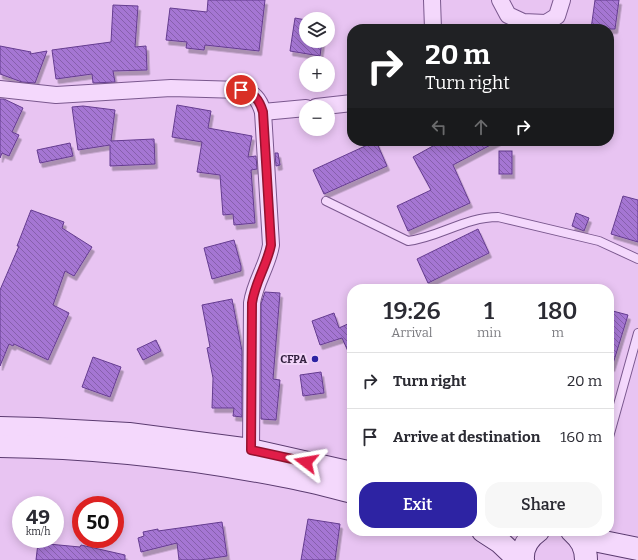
<!DOCTYPE html>
<meta charset="utf-8">
<style>
body{margin:0;font-family:Bitter,serif;background:#f7f7f7;color:#2b2b33;height:100vh;display:flex;flex-direction:column;font-size:15px;white-space:nowrap}
*{box-sizing:border-box;margin:0}
p{font-size:13px;color:#7c7c81}
.icon{flex:none;width:22px;height:22px;fill:none;stroke:currentColor;stroke-width:2;stroke-linecap:round;stroke-linejoin:round}
.map{position:relative;flex:1;overflow:hidden}
.drawer{position:absolute;left:347px;top:284px;width:267px;height:252px;display:flex;flex-direction:column;background:#fff;border-radius:16px;box-shadow:0 2px 10px #0003}
.drawer>*{flex:none}
.banner{position:absolute;left:347px;top:24px;width:267px;height:122px;border-radius:16px;box-shadow:0 2px 10px #0003;background:#202124;color:#fff;overflow:hidden}
.fabs{position:absolute;left:299px;top:12px;display:grid;gap:8px}
.fabs a{display:grid;place-items:center;width:36px;height:36px;border-radius:50%;background:#fff;box-shadow:0 2px 10px #0003;font-size:20px}
.speed{position:absolute;left:12px;top:496px;display:flex;gap:8px;font-size:20px;font-weight:700;text-align:center}
.speed>*{display:grid;place-content:center;width:52px;height:52px;border-radius:50%;background:#fff;box-shadow:0 2px 10px #0003;line-height:1}
.speed small{font-size:10px;font-weight:400}
.speed .limit{border:6px solid #d22;background:#fff;color:#111}
.pin{position:absolute;display:grid;place-items:center;width:34px;height:34px;color:#fff;margin:-17px;border:2px solid #fff;border-radius:50%;box-shadow:0 1px 4px #0007}
.me{position:absolute;width:44px;margin:-22px;rotate:284deg;stroke-linejoin:round;filter:drop-shadow(0 0 3px #0008)}
.turn{display:flex;align-items:center;gap:14px;height:84px;padding:0 12px;font-size:18px}
.turn .icon{width:52px;height:52px;stroke-width:2.5}
.turn b{display:block;font-size:28px;line-height:34px}
.lanes{display:flex;align-items:center;height:38px;padding:0 12px;background:#0003;justify-content:center;gap:20px;direction:ltr}
.lanes .off{opacity:.35}
.eta{display:flex;justify-content:space-evenly;align-items:center;height:68px;text-align:center}
.eta b{font-size:24px;font-weight:600;line-height:28px}
.cta{display:flex;gap:8px;margin-top:auto;padding:8px 12px}
.cta a{flex:1;height:46px;border-radius:16px;background:#2d23a3;color:#fff;font-size:16px;font-weight:600;line-height:46px;text-align:center}
.cta a+a{background:#f7f7f7;color:#2b2b33}
ul{padding:0;list-style:none}
li{display:flex;align-items:center;gap:12px;height:56px;padding:0 12px;border-top:1px solid #e1e1e2}
li div{flex:1}
li b{display:block;font-size:15px}
li em{font-style:normal}
.map>svg:first-child{display:block}
.building{fill:url(#building-back-hatch);stroke:#653c90;filter:url(#shadow)}
.lines{fill:none;stroke-linecap:round;stroke-linejoin:round}
.service-casing{stroke:#7a588e;stroke-width:10}
.minor-casing{stroke:#7a588e;stroke-width:18}
.secondary-casing{stroke:#5b3b70;stroke-width:24}
.service{stroke:#f4d8fc;stroke-width:8}
.minor{stroke:#f4d8fc;stroke-width:16}
.secondary{stroke:#f4d8fc;stroke-width:22}
.route-casing{stroke:#92132f;stroke-width:10}
.route{stroke:#e11d48;stroke-width:7}
.poi-dot{fill:#2d23a3;stroke:#f1d4f8;stroke-width:1.5}
.labels{text-anchor:middle;dominant-baseline:central;stroke-width:4;stroke-linejoin:round;paint-order:stroke}
.poi-label{font-size:11px;font-weight:bold;fill:#301e3d;stroke:#f1d4f8;text-anchor:end}
</style>
<div class="map">
<svg width="638" height="560" viewBox="0 0 638 560">
<defs>
<pattern id="building-back-hatch" width="6" height="6" patternUnits="userSpaceOnUse"><rect width="6" height="6" fill="#a576d3"/><path d="M-1 5l2 2M0 0l6 6M5-1l2 2" fill="none" stroke="#8760ac"/></pattern>
<filter id="shadow"><feDropShadow dx="2.5" dy="4.5" stdDeviation="0" flood-color="#0004"/></filter>
</defs>
<rect width="100%" height="100%" fill="#e8c4f2"/>
<g class="building">
<polygon points="208,0 265,0 259,51 205,45 204,50 186,48 187,42 166,40 170,8 207,12"/>
<polygon points="595,0 619,0 615,29 591,29"/>
<polygon points="113,5 138,6 135,47 146,46 147,70 113,71 115,82 93,83 92,74 56,79 52,50 111,42"/>
<polygon points="295,18 306,20 306,41 322,41 320,56 290,51"/>
<polygon points="0,46 31,52 30,54 47,51 35,83 22,82 0,74"/>
<polygon points="0,99 4,99 23,108 12,132 19,135 9,156 2,153 0,158"/>
<polygon points="177,105 211,111 208,128 252,136 248,157 256,156 257,169 251,170 255,223 234,225 233,214 223,215 220,175 197,172 202,142 172,137"/>
<polygon points="83,106 115,110 111,141 154,139 155,164 110,166 110,145 78,150 72,107"/>
<polygon points="376,141 387,166 324,194 313,170"/>
<polygon points="442,141 498,141 453,165 470,203 408,231 397,206 431,190 413,157"/>
<polygon points="70,143 73,156 40,163 37,150"/>
<rect x="499" y="151" width="13" height="23"/>
<polygon points="275,153 278,153 280,165 276,166"/>
<polygon points="623,196 638,200 638,242 611,234"/>
<polygon points="31,210 64,222 62,228 92,247 74,276 65,271 53,305 69,313 48,360 14,344 13,346 9,344 0,366 0,290 19,246 17,246"/>
<polygon points="576,213 589,218 584,231 572,226"/>
<polygon points="478,229 489,253 428,283 417,259"/>
<polygon points="234,240 241,266 241,271 212,279 204,248"/>
<polygon points="265,292 280,293 273,379 280,380 276,420 261,419 261,304"/>
<polygon points="232,299 242,351 242,417 233,416 234,408 212,408 213,378 207,348 210,347 202,305"/>
<polygon points="609,310 628,315 612,367 609,366"/>
<polygon points="334,313 339,328 352,322 352,360 342,338 320,345 312,321"/>
<polygon points="156,340 161,351 143,360 137,349"/>
<polygon points="93,357 121,367 110,397 82,387"/>
<polygon points="321,372 324,393 303,396 300,375"/>
<polygon points="308,519 340,524 335,560 301,560"/>
<polygon points="222,522 227,556 200,560 179,560 177,543 141,552 138,538 144,536 143,532 158,529 158,531"/>
<polygon points="38,543 80,547 81,545 125,555 125,560 36,560"/>
</g>
<g class="lines">
<g class="service-casing">
<g id="service">
<path d="M 326,201 L 408,241 C 440,237 465,217 498,217 L 599,241 L 638,259"/>
<polyline points="609,437 638,333"/>
</g>
</g>
<g class="minor-casing">
<g id="minor">
<polyline points="432,0 433,29"/>
<polyline points="500,0 508,15 523,22 546,23 557,16 562,0"/>
<path d="M 0,89 L 56,95 L 171,88 L 241,90 C 254,93 259,99 263,112 L 271,245 C 268,265 255,282 252,303 L 251,450"/>
<polyline points="316,107 352,103"/>
<polyline points="263,112 306,108"/>
</g>
</g>
<g class="secondary-casing">
<g id="secondary">
<polyline points="0,428 37,429 129,434 251,450 352,473"/>
<path d="M 0,446 C 93,447 192,458 284,476 C 307,480 329,486 352,492"/>
<polyline points="483,531 500,542 519,560"/>
<path d="M 572,531 C 581,539 586,547 586,560"/>
<polyline points="579,537 638,549"/>
<path d="M 523,560 C 522,548 528,538 538,531"/>
</g>
</g>
<use href="#service" class="service"/>
<use href="#minor" class="minor"/>
<use href="#secondary" class="secondary"/>
</g>
<g class="lines">
<g class="route-casing">
<path id="route" d="M 241,90 C 254,93 259,99 263,112 L 271,245 C 267,265 255,282 252,303 L 251,450 L 306,462"/>
</g>
<use href="#route" class="route"/>
</g>
<circle class="poi-dot" cx="315" cy="359" r="4"/>
<g class="labels">
<g class="poi-label">
<text x="307" y="359">CFPA</text>
</g>
</g>
</svg>
<div class="fabs">
<a><svg class="icon" aria-label="layers" viewBox="0 0 24 24"><path d="M12 4l9 5-9 5-9-5zM3 14l9 5 9-5"/></svg></a>
<a>+</a>
<a>−</a>
</div>
<div class="speed"><div>49<small>km/h</small></div><div class="limit">50</div></div>
<div class="pin" style="left:241px;top:90px;background:#d93025"><svg class="icon" aria-label="arrive" viewBox="0 0 24 24"><path d="M6 21V4h12l-3 4 3 4H6"/></svg></div>
<svg class="me" style="left:306px;top:462px" viewBox="-20 -20 40 40"><path d="M0-17L14 15 0 8-14 15z" fill="#e11d48" stroke="#fff" stroke-width="4"/></svg>
<div class="banner">
<div class="turn"><svg class="icon" aria-label="right" viewBox="0 0 24 24"><path d="M7 20v-9h11M14 6l5 5-5 5"/></svg><div><b>20 m</b>Turn right</div></div>
<div class="lanes"><svg class="icon off" aria-label="left" viewBox="0 0 24 24"><path d="M17 20v-9H6M10 6l-5 5 5 5"/></svg><svg class="icon off" aria-label="ahead" viewBox="0 0 24 24"><path d="M12 20V5M6 11l6-6 6 6"/></svg><svg class="icon" aria-label="right" viewBox="0 0 24 24"><path d="M7 20v-9h11M14 6l5 5-5 5"/></svg></div>
</div>
<section class="drawer">
<div class="eta">
<div><b>19:26</b><p>Arrival</p></div>
<div><b>1</b><p>min</p></div>
<div><b>180</b><p>m</p></div>
</div>
<ul>
<li><svg class="icon" aria-label="right" viewBox="0 0 24 24"><path d="M7 20v-9h11M14 6l5 5-5 5"/></svg><div><b>Turn right</b></div><em>20 m</em></li>
<li><svg class="icon" aria-label="arrive" viewBox="0 0 24 24"><path d="M6 21V4h12l-3 4 3 4H6"/></svg><div><b>Arrive at destination</b></div><em>160 m</em></li>
</ul>
<div class="cta"><a>Exit</a><a>Share</a></div>
</section>
</div>
